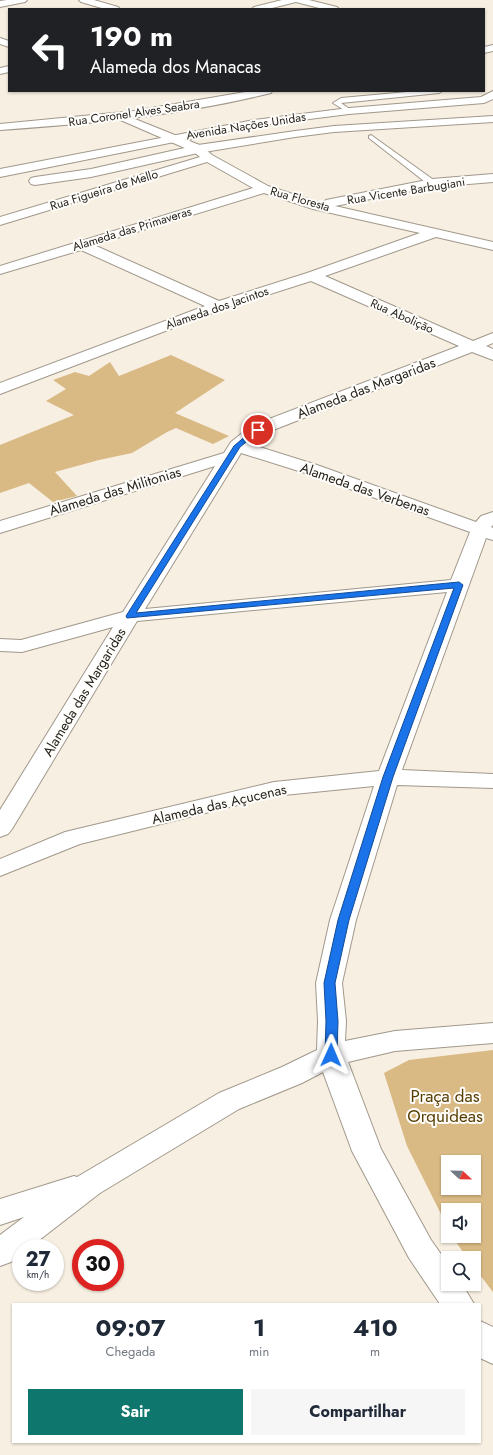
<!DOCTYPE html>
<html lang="pt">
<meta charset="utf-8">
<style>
body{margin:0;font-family:Jost,sans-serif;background:#f6f6f7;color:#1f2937;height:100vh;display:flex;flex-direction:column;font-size:15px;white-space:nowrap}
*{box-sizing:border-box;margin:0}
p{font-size:13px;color:#747a83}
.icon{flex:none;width:22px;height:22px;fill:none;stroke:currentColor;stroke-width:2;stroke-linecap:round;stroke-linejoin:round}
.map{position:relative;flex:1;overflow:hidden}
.drawer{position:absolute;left:12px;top:1303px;width:469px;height:140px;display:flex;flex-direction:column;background:#fff;border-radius:0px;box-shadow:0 1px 3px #0004}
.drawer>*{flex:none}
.hud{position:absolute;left:8px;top:8px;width:477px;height:84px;border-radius:0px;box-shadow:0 1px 3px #0004;background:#202124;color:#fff;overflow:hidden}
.needle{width:26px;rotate:112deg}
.tools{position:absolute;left:441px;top:1155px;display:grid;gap:8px}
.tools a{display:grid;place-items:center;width:40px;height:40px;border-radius:0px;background:#fff;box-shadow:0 1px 3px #0004;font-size:20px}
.speed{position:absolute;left:12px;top:1239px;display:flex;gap:8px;font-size:20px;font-weight:700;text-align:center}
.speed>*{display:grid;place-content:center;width:52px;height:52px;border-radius:50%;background:#fff;box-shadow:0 1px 3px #0004;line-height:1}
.speed small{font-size:10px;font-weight:400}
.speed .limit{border:6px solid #d22;background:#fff;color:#111}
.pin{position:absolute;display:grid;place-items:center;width:34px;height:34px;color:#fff;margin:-17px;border:2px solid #fff;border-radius:50%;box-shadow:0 1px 4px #0007}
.me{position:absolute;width:44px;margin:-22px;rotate:1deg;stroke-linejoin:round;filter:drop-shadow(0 0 3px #0008)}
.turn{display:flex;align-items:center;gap:14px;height:84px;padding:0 16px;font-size:18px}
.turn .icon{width:52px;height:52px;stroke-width:2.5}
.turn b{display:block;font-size:28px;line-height:34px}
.eta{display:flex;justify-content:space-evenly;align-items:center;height:68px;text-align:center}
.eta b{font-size:24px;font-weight:700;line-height:28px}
.action{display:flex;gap:8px;margin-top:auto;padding:8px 16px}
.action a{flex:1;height:46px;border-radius:0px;background:#0f766e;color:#fff;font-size:16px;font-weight:700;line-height:46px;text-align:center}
.action a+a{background:#f6f6f7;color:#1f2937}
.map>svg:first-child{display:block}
.green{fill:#d9b984;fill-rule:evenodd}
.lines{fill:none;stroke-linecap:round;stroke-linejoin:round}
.lane-casing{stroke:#a0988b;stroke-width:2}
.street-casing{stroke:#a0988b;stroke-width:2}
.secondary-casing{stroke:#a0988b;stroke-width:2}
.lane{fill:#fff;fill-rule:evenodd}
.street{fill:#fff;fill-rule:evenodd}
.secondary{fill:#fff;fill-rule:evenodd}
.route{fill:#1a73e8;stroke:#114b97}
.labels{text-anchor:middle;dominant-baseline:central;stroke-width:4;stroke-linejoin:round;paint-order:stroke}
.far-street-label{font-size:12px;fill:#26231e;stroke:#fffdfa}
.street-label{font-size:14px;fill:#26231e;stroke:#fffdfa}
.near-park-label{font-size:17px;fill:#563c00;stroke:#fffdfa}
</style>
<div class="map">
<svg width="493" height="1455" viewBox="0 0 493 1455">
<rect width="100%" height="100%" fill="#f7efe1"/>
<g class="green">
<polygon points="171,355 225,380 175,413 229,436 213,444 176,428 167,432 132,453 99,460 55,472 77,496 53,502 29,483 0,493 0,445 74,415 46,401 66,389 53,380 75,372 89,376 110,362 119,376"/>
<path d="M 493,1050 L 493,1292 L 474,1267 L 474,1258 L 467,1258 L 452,1236 L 474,1236 L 474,1210 L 448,1210 L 448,1228 L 407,1146 L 384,1073 L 409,1060 ZM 448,1162 L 474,1162 L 474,1188 L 448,1188 Z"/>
</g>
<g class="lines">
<g class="lane-casing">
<g id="lane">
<polygon points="418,91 442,91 439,93 341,103 351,110 351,112 349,113 333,103 341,98"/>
<polygon points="371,135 435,181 435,185 429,185 369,138 369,136"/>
</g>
</g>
<g class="street-casing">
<g id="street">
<polygon points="7,0 27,0 25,2 0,7 0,1"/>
<polygon points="79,0 94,0 118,7 120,9 105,9 81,2"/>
<polygon points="282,0 309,0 337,7 339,9 323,9 296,2 268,9 252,9 254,7"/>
<polygon points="0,38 9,41 9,47 0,44"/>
<polygon points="9,66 9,72 0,74 0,68"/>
<path d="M 120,113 L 202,146 L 212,155 L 268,186 L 321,203 L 326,200 L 432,179 L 493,174 L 493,182 L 432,187 L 335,206 L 493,242 L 493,250 L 436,237 L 325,276 L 473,341 L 493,333 L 493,343 L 486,346 L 493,349 L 493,360 L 472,352 L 263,434 L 250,444 L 317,465 L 476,522 L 481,516 L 493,512 L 493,525 L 491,527 L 493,528 L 493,540 L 486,538 L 402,770 L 493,774 L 493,788 L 397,785 L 356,920 L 342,983 L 346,1021 L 345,1041 L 395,1031 L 493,1023 L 493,1043 L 395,1051 L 348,1062 L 381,1149 L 431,1240 L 448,1264 L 448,1284 L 462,1284 L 474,1304 L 440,1304 L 409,1258 L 352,1151 L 323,1072 L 302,1083 L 239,1109 L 100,1193 L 29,1248 L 21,1248 L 21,1255 L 11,1262 L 0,1266 L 0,1235 L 24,1217 L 0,1225 L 0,1199 L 74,1176 L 77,1177 L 219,1093 L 282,1067 L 317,1050 L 318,1021 L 316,983 L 330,920 L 374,786 L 274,796 L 80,844 L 0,876 L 0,859 L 65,832 L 274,782 L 379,771 L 447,592 L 137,621 L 12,829 L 8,834 L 0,837 L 0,810 L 113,627 L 22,652 L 0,651 L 0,639 L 21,640 L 123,612 L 215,466 L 0,533 L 0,521 L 224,453 L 231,442 L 251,426 L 459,346 L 311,281 L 223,309 L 0,394 L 0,383 L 205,306 L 81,250 L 0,274 L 0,266 L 253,188 L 207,162 L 0,225 L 0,217 L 200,157 L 194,152 L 116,118 L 114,116 L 116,114 ZM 264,193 L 313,209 L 420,233 L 307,273 L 219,301 L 94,245 ZM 241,453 L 305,473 L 470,532 L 451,580 L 145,609 Z"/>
<polygon points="480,1321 493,1327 493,1364 480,1358"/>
</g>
</g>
<g class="secondary-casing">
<g id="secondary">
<polygon points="493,45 493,51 484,53 484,47"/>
<path d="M 251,91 L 272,91 L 271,93 C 183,115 90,124 0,130 L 0,124 L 134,111 Z"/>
<polygon points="493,91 493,99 484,103 349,114 254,126 0,177 0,169 254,120 349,108 481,97"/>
<polygon points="493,116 493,122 334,132 295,137 198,153 91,177 35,185 31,184 29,181 31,178 35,177 91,169 198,145 295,131 334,126"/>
</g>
</g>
<use href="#lane" class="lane"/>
<use href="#street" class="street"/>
<use href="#secondary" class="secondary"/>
</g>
<polygon class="route" points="255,428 261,430 240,447 136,613 459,582 463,585 393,777 349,920 335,983 338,1021 337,1055 335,1058 331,1060 327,1058 325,1055 326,1021 324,983 338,920 383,777 454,588 127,618 126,616 234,446"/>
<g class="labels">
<g class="far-street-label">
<text transform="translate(134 113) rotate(-8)">Rua Coronel Alves Seabra</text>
<text transform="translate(246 126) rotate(-9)">Avenida Nações Unidas</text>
<text transform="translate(104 190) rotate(-17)">Rua Figueira de Mello</text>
<text transform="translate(406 191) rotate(-9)">Rua Vicente Barbugiani</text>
<text transform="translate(300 199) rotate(16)">Rua Floresta</text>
<text transform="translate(132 229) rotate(-17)">Alameda das Primaveras</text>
<text transform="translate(217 308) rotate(-19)">Alameda dos Jacintos</text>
<text transform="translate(402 316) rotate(24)">Rua Abolição</text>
</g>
<g class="street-label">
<text transform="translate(366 388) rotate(-21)">Alameda das Margaridas</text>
<text transform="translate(365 489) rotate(19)">Alameda das Verbenas</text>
<text transform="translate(115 491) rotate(-17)">Alameda das Militonias</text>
<text transform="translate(84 692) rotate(-59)">Alameda das Margaridas</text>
<text transform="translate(219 804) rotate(-13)">Alameda das Açucenas</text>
</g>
<g class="near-park-label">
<text x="445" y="1096">Praça das<tspan x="445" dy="20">Orquideas</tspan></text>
</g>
</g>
</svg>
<div class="tools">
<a><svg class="needle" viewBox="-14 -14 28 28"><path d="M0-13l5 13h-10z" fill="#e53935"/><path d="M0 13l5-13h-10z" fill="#747a83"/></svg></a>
<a><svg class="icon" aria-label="sound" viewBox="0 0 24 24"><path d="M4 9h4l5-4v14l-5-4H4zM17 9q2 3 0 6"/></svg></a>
<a><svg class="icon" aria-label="search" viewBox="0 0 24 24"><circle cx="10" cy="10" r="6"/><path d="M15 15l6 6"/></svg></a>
</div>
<div class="speed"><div>27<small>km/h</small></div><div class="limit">30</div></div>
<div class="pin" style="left:258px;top:430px;background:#d93025"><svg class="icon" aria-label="arrive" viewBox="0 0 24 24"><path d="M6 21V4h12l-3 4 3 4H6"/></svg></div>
<svg class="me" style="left:331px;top:1055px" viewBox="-20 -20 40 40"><path d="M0-17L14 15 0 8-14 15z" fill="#1a73e8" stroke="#fff" stroke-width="4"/></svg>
<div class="hud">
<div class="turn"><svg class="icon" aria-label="left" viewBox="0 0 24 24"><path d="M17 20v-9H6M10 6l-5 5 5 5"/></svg><div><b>190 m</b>Alameda dos Manacas</div></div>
</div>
<section class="drawer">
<div class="eta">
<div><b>09:07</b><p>Chegada</p></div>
<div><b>1</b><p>min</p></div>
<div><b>410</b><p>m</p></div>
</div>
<div class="action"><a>Sair</a><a>Compartilhar</a></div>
</section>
</div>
